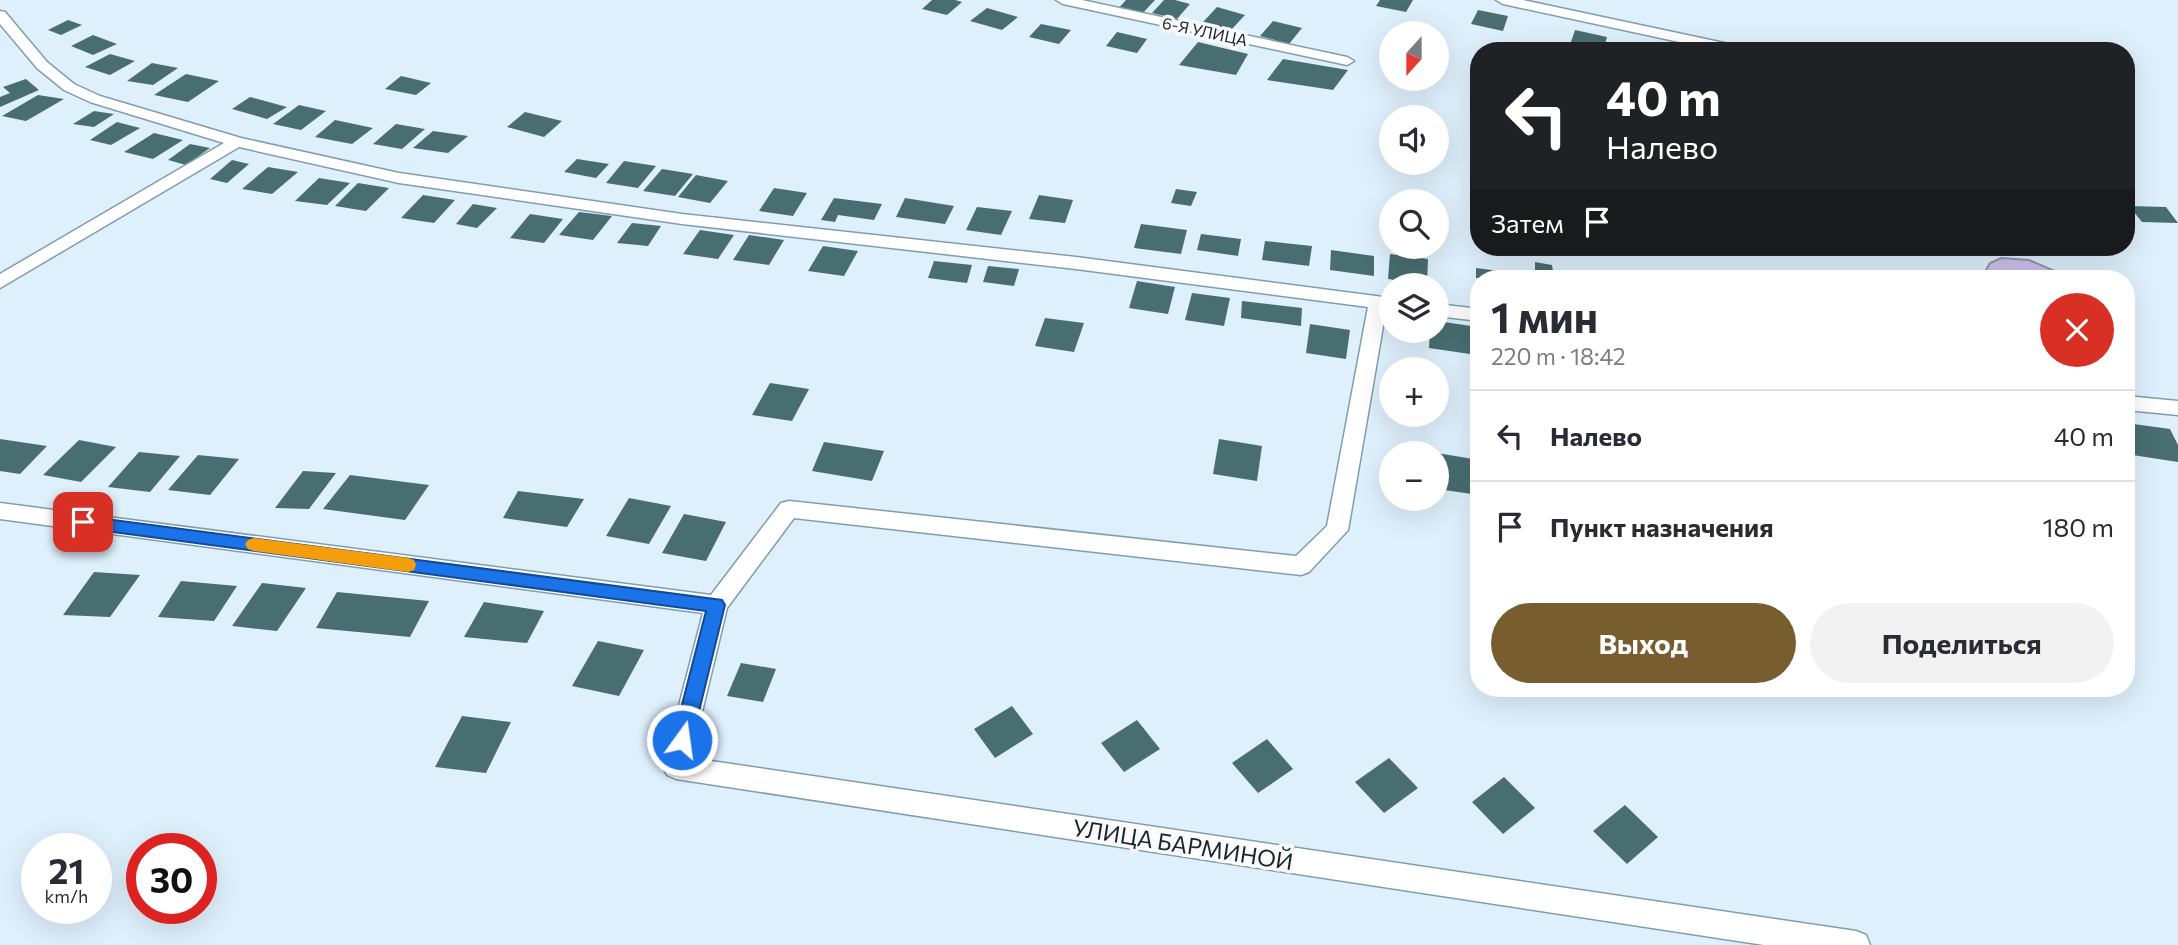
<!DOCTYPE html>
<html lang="ru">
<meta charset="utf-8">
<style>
body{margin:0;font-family:Commissioner,sans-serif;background:#f2f2f3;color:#2b2b33;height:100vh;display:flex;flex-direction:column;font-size:26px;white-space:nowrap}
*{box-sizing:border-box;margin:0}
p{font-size:23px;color:#7c7c81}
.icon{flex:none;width:38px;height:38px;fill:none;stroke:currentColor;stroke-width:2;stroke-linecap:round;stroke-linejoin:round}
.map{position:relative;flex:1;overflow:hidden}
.details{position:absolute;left:1470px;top:270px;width:665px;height:427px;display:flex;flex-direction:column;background:#fff;border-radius:28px;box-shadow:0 7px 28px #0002}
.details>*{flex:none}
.guide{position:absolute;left:1470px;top:42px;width:665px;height:214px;border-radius:28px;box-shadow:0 7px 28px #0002;background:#202124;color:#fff;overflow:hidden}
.needle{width:46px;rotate:201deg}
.tools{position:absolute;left:1379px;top:21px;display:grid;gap:14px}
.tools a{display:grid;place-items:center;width:70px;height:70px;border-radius:50%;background:#fff;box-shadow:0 7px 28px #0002;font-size:35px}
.speed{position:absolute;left:21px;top:833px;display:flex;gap:14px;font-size:35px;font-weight:700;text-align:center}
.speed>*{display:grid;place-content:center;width:91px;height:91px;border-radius:50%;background:#fff;box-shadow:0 7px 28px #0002;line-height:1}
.speed small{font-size:18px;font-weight:400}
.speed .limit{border:10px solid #d22;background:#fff;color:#111}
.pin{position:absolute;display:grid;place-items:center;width:60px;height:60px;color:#fff;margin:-30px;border-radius:14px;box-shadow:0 4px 10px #0006}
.me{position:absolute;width:77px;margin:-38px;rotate:14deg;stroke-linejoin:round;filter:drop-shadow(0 0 5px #0008)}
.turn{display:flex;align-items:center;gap:24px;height:147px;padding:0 21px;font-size:32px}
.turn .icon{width:91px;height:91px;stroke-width:2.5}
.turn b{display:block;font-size:49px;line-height:60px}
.then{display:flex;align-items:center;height:66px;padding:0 21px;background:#0003;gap:14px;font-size:26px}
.round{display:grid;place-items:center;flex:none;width:74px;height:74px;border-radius:37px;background:#f2f2f3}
.summary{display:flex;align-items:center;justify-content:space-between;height:119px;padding:0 21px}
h1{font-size:42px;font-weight:700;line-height:52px}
.button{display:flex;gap:14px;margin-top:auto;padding:14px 21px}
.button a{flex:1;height:80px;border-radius:42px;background:#785d2f;color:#fff;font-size:28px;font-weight:700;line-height:80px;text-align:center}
.button a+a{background:#f2f2f3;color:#2b2b33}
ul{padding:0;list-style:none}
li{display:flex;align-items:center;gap:21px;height:91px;padding:0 21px;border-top:2px solid #e1e1e2}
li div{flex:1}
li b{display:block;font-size:26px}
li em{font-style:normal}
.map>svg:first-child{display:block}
.water{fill:#ccc1ec;stroke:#9692b2;stroke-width:2}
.building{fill:#496e71}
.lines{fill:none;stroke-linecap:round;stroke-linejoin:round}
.street-casing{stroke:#809daf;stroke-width:3}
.street{fill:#fff;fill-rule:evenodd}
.route{fill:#1a73e8;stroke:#114b97;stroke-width:2}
.slow{fill:#f59e0b}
.labels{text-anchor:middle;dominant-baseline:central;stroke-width:7;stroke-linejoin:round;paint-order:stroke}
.far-street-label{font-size:16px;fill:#18242b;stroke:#fafafa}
.near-street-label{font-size:23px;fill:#18242b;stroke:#fafafa}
</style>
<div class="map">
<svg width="2178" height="945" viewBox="0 0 2178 945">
<rect width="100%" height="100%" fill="#def0fc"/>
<polygon class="water" points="2001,258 2029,260 2071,278 1992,278 1986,270 1990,263"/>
<g class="building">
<polygon points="932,0 955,0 962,2 947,15 922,9"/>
<polygon points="1126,0 1155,0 1141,15 1117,10"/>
<polygon points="1164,0 1175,0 1190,4 1177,19 1152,13"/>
<polygon points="1380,0 1413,0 1406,12 1376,6"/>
<polygon points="1217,7 1245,15 1231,30 1203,22"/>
<polygon points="987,8 1018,17 1002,30 970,21"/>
<polygon points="1478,10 1508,16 1503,31 1471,24"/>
<polygon points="68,20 82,25 61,35 48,30"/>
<polygon points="1273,21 1302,28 1289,44 1260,36"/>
<polygon points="1041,24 1071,30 1059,44 1029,37"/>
<polygon points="1575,30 1607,37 1603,51 1570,45"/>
<polygon points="1117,32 1147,39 1137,53 1106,46"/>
<polygon points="93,35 117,44 93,55 71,46"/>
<polygon points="1198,42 1248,54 1236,75 1179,65"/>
<polygon points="110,54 135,61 110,75 85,67"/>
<polygon points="1283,59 1348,70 1333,90 1267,80"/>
<polygon points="152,63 178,68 153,85 127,81"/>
<polygon points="186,74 219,81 188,102 154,95"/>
<polygon points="401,76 431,83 416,95 385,89"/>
<polygon points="26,79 39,90 0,107 0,97 10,93 3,87"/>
<polygon points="38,95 64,99 26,121 2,116"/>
<polygon points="250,97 287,107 267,119 232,109"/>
<polygon points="299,105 326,111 301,130 273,124"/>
<polygon points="94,111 114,114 94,127 73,124"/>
<polygon points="525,112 562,121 544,137 507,127"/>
<polygon points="335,120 373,128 352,144 315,137"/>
<polygon points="117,122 140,128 111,145 90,140"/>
<polygon points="396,124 425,129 402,149 373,144"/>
<polygon points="433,131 468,136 448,153 413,148"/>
<polygon points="154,133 183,140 153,159 124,152"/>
<polygon points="190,144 210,148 186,165 168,160"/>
<polygon points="577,159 609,164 596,178 564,172"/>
<polygon points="232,160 249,164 227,183 210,179"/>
<polygon points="624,161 656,166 638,188 606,183"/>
<polygon points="268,167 298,172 272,194 242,189"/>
<polygon points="662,169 693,174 675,196 643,191"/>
<polygon points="696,175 728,181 710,203 678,197"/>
<polygon points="319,178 350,183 327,205 295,201"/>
<polygon points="358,183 389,188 366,211 335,206"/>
<polygon points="774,188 807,193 793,216 759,211"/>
<polygon points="1176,189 1197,192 1191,206 1171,203"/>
<polygon points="423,195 455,200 434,223 401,218"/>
<polygon points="1039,195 1073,200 1065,223 1029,219"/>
<polygon points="834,198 882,204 874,220 838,215 835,222 821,220"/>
<polygon points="905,198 954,206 945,224 896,217"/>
<polygon points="473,204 497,208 477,228 456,224"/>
<polygon points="2129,206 2166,207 2178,223 2142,222"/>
<polygon points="977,207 1012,211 1001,235 966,230"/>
<polygon points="579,212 612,216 593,240 559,235"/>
<polygon points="530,214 563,219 544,243 510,238"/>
<polygon points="632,223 661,226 648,246 617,243"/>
<polygon points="1141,224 1187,230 1181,254 1134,248"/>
<polygon points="700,230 734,235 718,259 683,254"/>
<polygon points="1201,234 1241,239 1238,256 1197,250"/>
<polygon points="749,235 784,240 769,265 733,260"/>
<polygon points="1265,241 1312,246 1309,266 1262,260"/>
<polygon points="823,246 858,251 844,276 808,271"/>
<polygon points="1331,250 1374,256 1374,276 1330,270"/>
<polygon points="1390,254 1428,259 1427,285 1388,279"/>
<polygon points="934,261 972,265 967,283 928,278"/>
<polygon points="1535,262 1552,265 1554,278 1535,278"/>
<polygon points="988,266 1019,269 1014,286 983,282"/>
<polygon points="1476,268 1515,273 1515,278 1476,278"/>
<polygon points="1137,281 1175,287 1168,314 1129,308"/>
<polygon points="1192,293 1230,298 1224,326 1185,320"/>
<polygon points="1242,301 1302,308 1301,326 1241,318"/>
<polygon points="1045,318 1084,323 1074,352 1035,346"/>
<polygon points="1437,321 1471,326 1470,354 1429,348 1430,331 1437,331"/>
<polygon points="1310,324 1350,330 1346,359 1306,353"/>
<polygon points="770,383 809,389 792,421 752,415"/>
<polygon points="2126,423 2170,429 2178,445 2178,462 2126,454"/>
<polygon points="0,439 47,446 20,474 0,471"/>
<polygon points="1219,439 1262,446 1257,481 1213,474"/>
<polygon points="79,440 116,447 81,482 43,475"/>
<polygon points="824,442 884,451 872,481 812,471"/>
<polygon points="139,452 180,456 150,492 108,487"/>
<polygon points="1437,453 1479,460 1479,495 1437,489"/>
<polygon points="198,455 239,459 210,495 168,490"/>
<polygon points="303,471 336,473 309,509 275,508"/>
<polygon points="350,475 429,485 405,520 323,509"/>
<polygon points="518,491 584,499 567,527 503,518"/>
<polygon points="629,498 671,506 649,544 606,536"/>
<polygon points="684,514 726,522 706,561 662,553"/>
<polygon points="94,572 140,575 110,617 63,615"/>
<polygon points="181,581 237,586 214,621 158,617"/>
<polygon points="262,583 306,588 277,631 232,626"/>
<polygon points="337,592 429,601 410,637 316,628"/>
<polygon points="484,602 544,611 527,643 464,637"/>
<polygon points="598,641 644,650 619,696 572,686"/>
<polygon points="741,663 776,669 763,702 727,696"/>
<polygon points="1012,706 1033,734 995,758 974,729"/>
<polygon points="462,716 511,722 486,773 435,767"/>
<polygon points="1137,720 1160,749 1124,772 1101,743"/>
<polygon points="1267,739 1293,769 1258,793 1232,763"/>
<polygon points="1389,758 1418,788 1384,813 1355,782"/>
<polygon points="1504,777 1535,808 1503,834 1472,802"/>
<polygon points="1625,805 1658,837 1627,864 1593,831"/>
</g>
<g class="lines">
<g class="street-casing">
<g id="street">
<polygon points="1056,0 1082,0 1347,57 1354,61 1347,65 1063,4"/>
<polygon points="1496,0 1523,0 1743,47 1750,51 1721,51 1503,4"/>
<polygon points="0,11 5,12 47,62 74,84 100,96 241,138 399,173 682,214 1076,257 1391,298 1391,310 1386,309 1348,530 1309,572 1301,575 794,518 727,608 691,758 1856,931 1866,935 1870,945 1764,945 676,779 667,775 663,767 703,613 0,519 0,503 711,595 781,503 789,501 1296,556 1327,526 1368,307 1076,269 682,224 399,183 239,147 0,288 0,274 224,143 90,102 64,90 37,68 0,24"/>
<polygon points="1437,304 1479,309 1479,321 1437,316"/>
<polygon points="2126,396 2178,401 2178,415 2126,410"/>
</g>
</g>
<use href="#street" class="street"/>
</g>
<polygon class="route" points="83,516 722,600 725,605 692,740 689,746 682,749 676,746 673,740 706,611 83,528 77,527 74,522 77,517"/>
<polygon class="slow" points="254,538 408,558 414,560 416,565 414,570 408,572 254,551 248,549 245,544 248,540"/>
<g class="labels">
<g class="far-street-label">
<text transform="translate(1205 31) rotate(12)">6-Я УЛИЦА</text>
</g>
<g class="near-street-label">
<text transform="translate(1183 844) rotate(9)">УЛИЦА БАРМИНОЙ</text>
</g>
</g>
</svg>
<div class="tools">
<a><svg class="needle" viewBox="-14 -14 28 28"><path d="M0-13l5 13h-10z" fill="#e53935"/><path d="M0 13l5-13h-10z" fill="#7c7c81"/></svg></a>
<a><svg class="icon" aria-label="sound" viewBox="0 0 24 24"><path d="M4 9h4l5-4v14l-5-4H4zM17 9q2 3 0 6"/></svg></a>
<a><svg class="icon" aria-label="search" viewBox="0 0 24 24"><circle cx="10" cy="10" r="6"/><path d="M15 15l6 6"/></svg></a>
<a><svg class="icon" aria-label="layers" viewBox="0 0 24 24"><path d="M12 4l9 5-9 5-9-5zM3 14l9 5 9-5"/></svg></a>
<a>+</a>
<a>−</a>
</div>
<div class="speed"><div>21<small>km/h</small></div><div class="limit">30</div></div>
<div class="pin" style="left:83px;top:522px;background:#d93025"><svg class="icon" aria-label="arrive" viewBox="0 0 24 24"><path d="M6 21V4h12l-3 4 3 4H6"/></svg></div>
<svg class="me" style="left:682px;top:740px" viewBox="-20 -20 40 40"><circle r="17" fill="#1a73e8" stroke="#fff" stroke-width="3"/><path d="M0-11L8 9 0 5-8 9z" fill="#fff"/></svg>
<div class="guide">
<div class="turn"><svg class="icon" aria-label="left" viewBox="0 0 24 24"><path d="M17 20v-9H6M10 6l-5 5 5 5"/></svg><div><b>40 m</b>Налево</div></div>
<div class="then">Затем<svg class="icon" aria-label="arrive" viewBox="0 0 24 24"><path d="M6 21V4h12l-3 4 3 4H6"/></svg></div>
</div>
<section class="details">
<div class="summary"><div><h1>1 мин</h1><p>220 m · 18:42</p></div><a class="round" style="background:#d93025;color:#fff"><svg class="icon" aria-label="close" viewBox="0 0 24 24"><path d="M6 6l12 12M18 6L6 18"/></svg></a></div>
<ul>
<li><svg class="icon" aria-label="left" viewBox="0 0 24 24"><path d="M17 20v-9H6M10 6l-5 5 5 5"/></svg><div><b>Налево</b></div><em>40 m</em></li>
<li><svg class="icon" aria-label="arrive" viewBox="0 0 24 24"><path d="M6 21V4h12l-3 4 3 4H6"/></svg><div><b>Пункт назначения</b></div><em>180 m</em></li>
</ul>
<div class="button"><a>Выход</a><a>Поделиться</a></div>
</section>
</div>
